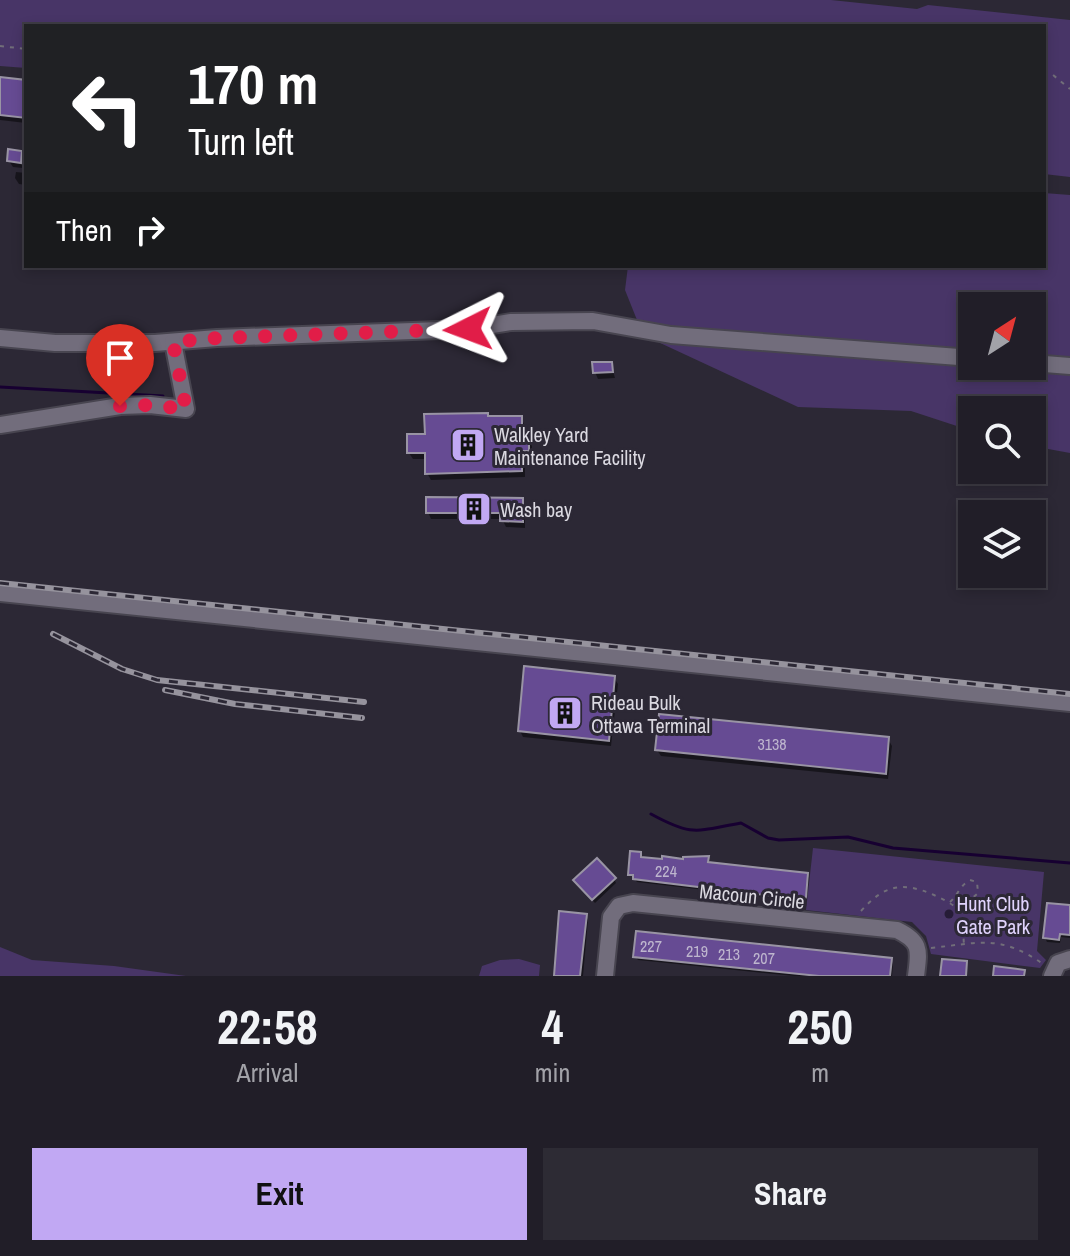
<!DOCTYPE html>
<style>
body{margin:0;font-family:"Archivo Narrow",sans-serif;background:#2d2b34;color:#f1f3f6;height:100vh;display:flex;flex-direction:column;font-size:30px;white-space:nowrap}
*{box-sizing:border-box;margin:0}
p{font-size:26px;color:#a2a2a8}
.icon{flex:none;width:44px;height:44px;fill:none;stroke:currentColor;stroke-width:2;stroke-linecap:round;stroke-linejoin:round}
.map{position:relative;height:976px;overflow:hidden}
.details{display:flex;flex-direction:column;background:#211e28;flex:1}
.details>*{flex:none}
.hud{position:absolute;left:24px;top:24px;width:1022px;height:244px;border-radius:0px;box-shadow:0 4px 12px #0003,0 0 0 2px #3e3c45;background:#202124;color:#fff;overflow:hidden}
.needle{width:52px;rotate:36deg}
.tools{position:absolute;left:958px;top:292px;display:grid;gap:16px}
.tools a{display:grid;place-items:center;width:88px;height:88px;border-radius:0px;background:#211e28;box-shadow:0 4px 12px #0003,0 0 0 2px #3e3c45;font-size:40px}
.pin{position:absolute;display:grid;place-items:center;width:68px;height:68px;color:#fff;margin:-82px -34px;border-radius:50% 50% 50% 0;rotate:-45deg;box-shadow:0 0 8px #0007}
.pin .icon{rotate:45deg}
.me{position:absolute;width:88px;margin:-44px;rotate:267deg;stroke-linejoin:round;filter:drop-shadow(0 0 6px #0008)}
.turn{display:flex;align-items:center;gap:28px;height:168px;padding:0 32px;font-size:36px}
.turn .icon{width:104px;height:104px;stroke-width:2.5}
.turn b{display:block;font-size:56px;line-height:68px}
.then{display:flex;align-items:center;height:76px;padding:0 32px;background:#0003;gap:16px;font-size:30px}
.eta{display:flex;justify-content:space-evenly;align-items:center;height:136px;text-align:center}
.eta b{font-size:48px;font-weight:800;line-height:56px}
.cta{display:flex;gap:16px;margin-top:auto;padding:16px 32px}
.cta a{flex:1;height:92px;border-radius:0px;background:#c1a8f3;color:#111;font-size:32px;font-weight:800;line-height:92px;text-align:center}
.cta a+a{background:#2d2b34;color:#f1f3f6}
.map>svg:first-child{display:block}
.green{fill:#483567;fill-rule:evenodd}
.shadow{fill:#0007}
.lines{fill:none;stroke-linecap:round;stroke-linejoin:round}
.stream{stroke:#170031;stroke-width:3}
.building{fill:#664b93;stroke:#9994a4;stroke-width:2}
.minor-casing{stroke:#484550;stroke-width:20}
.path{stroke:#716e79;stroke-width:2;stroke-dasharray:4 6;stroke-linecap:butt}
.minor{stroke:#726d7c;stroke-width:16}
.rail-casing{stroke:#96939d;stroke-width:6}
.rail{stroke:#2c2835;stroke-width:3;stroke-dasharray:9;stroke-linecap:butt}
.route{stroke:#e11d48;stroke-width:14;stroke-dasharray:0 25.2}
.labels{text-anchor:middle;dominant-baseline:central;stroke-width:6;stroke-linejoin:round;paint-order:stroke}
.number-label{font-size:16px;fill:#beb6ce}
.poi-label{font-size:20px;fill:#dbd9e1;stroke:#2c2835;text-anchor:start}
.street-label{font-size:20px;fill:#dbd9e1;stroke:#2c2835}
.park-label{font-size:20px;fill:#e0d3fd;stroke:#2c2835}
</style>
<div class="map">
<svg width="1070" height="976" viewBox="0 0 1070 976">
<rect width="100%" height="100%" fill="#2c2835"/>
<g class="green">
<polygon points="0,0 831,0 917,9 928,5 1070,20 1070,177 1044,174 1044,26 26,26 26,68 0,66"/>
<path d="M 1044,193 L 1070,195 L 1070,453 L 1032,446 L 1032,410 L 972,410 L 972,431 L 911,411 L 798,407 L 643,335 L 625,290 L 628,266 L 1044,266 ZM 972,306 L 1032,306 L 1032,366 L 972,366 Z"/>
<polygon points="813,848 1044,872 1037,951 1046,960 1040,968 931,954 926,936 912,922 806,910"/>
<polygon points="0,947 32,960 114,966 186,976 0,976"/>
<polygon points="519,959 540,965 539,976 479,976 482,966 500,960"/>
</g>
<g class="shadow">
<polygon points="0,79 26,82 26,123 0,120"/>
<polygon points="21,153 24,159 23,168 13,167 9,161"/>
<polygon points="16,172 26,173 26,185 19,184 15,178"/>
<polygon points="611,364 615,378 598,379 595,372"/>
<polygon points="521,418 524,424 525,440 528,440 532,446 532,457 525,457 525,477 431,480 427,473 427,459 413,459 409,453"/>
<polygon points="522,500 525,506 525,528 506,527 502,519 431,519 428,512"/>
<polygon points="614,678 618,684 611,746 523,737 520,731"/>
<polygon points="888,739 892,746 888,779 661,756 657,750"/>
<polygon points="640,854 643,859 685,861 708,858 710,864 807,874 809,878 806,902 637,882 630,874"/>
<polygon points="614,879 616,883 595,903 578,884"/>
<polygon points="1068,902 1070,938 1061,937 1060,943 1047,942 1045,938 1068,907"/>
<circle cx="949" cy="914" r="4.5"/>
<polygon points="586,916 588,920 583,976 556,976"/>
<polygon points="635,956 891,960 893,964 892,976 794,976 638,960"/>
</g>
<g class="lines">
<g class="stream">
<polyline points="0,387 163,396"/>
<path d="M 651,814 C 693,837 696,831 741,823 L 768,838 L 779,840 L 848,837 L 893,848 L 1070,863"/>
</g>
</g>
<g class="building">
<polygon points="0,77 26,80 26,118 0,115"/>
<polygon points="8,149 22,151 21,163 7,161"/>
<polygon points="592,362 612,362 613,372 593,373"/>
<polygon points="488,413 488,416 522,416 522,438 529,438 529,451 522,451 522,471 425,474 425,453 407,453 407,434 425,434 424,414"/>
<polygon points="426,497 523,498 523,522 500,521 500,513 426,513"/>
<polygon points="524,666 615,676 609,741 518,731"/>
<polygon points="659,714 889,737 886,774 655,750"/>
<polygon points="630,851 641,852 641,857 662,859 662,856 683,859 683,857 709,856 708,862 808,873 806,897 805,899 788,898 633,879 633,875 628,875"/>
<polygon points="597,858 616,878 592,900 573,880"/>
<polygon points="1047,903 1070,905 1070,935 1060,934 1059,940 1043,938"/>
<polygon points="559,911 587,914 580,976 554,976"/>
<polygon points="636,931 892,958 890,976 819,976 633,957"/>
<polygon points="942,959 967,961 966,976 940,976"/>
<polygon points="994,966 1025,970 1024,976 993,976"/>
</g>
<g class="lines">
<g class="minor-casing">
<g id="minor">
<polyline points="0,338 55,343 155,343 217,338 468,329 511,322 593,321 671,335 972,358"/>
<polyline points="1032,363 1070,366"/>
<polyline points="0,425 120,406 150,405 186,409 173,342"/>
<polyline points="0,593 1070,703"/>
<path d="M 605,976 L 611,917 L 619,906 L 633,903 L 897,930 C 922,942 919,951 916,976"/>
<polyline points="1052,976 1058,963 1070,959"/>
</g>
</g>
<g class="path">
<polyline points="0,46 26,49"/>
<polyline points="1044,71 1053,75 1070,89"/>
<path d="M 950,902 C 958,895 960,885 970,880 L 977,882 L 978,893 L 958,911"/>
<path d="M 861,911 C 884,885 902,881 934,895 C 942,899 955,904 960,913 C 964,920 963,936 964,944"/>
<path d="M 931,948 C 979,943 1000,934 1043,964"/>
</g>
<use href="#minor" class="minor"/>
<g class="rail-casing">
<g id="rail">
<polyline points="0,583 1070,694"/>
<polyline points="53,634 122,669 157,680 364,702"/>
<polyline points="165,690 235,704 362,718"/>
</g>
</g>
<use href="#rail" class="rail"/>
</g>
<g class="lines">
<polyline class="route" points="120,406 150,405 186,409 173,342 217,338 468,329"/>
</g>
<defs>
<g id="building-square" transform="scale(1.8)"><rect x="-9" y="-9" width="18" height="18" rx="4" fill="#c1a8f3" stroke="#2c2835"/><path d="M-4-6H4V6H1V3H-1V6H-4ZM-2.5-4.3h1.7v1.8h-1.7ZM.8-4.3h1.7v1.8H.8ZM-2.5-1h1.7V.8h-1.7ZM.8-1h1.7V.8H.8Z" fill="#111"/></g>
</defs>
<g fill-rule="evenodd">
<use href="#building-square" x="468" y="445"/>
<use href="#building-square" x="474" y="509"/>
<use href="#building-square" x="565" y="713"/>
</g>
<g class="labels">
<g class="number-label">
<text x="772" y="744">3138</text>
<text x="666" y="871">224</text>
<text x="651" y="946">227</text>
<text x="697" y="951">219</text>
<text x="729" y="954">213</text>
<text x="764" y="958">207</text>
</g>
<g class="poi-label">
<text x="494" y="434">Walkley Yard<tspan x="494" dy="23">Maintenance Facility</tspan></text>
<text x="500" y="509">Wash bay</text>
<text x="591" y="702">Rideau Bulk<tspan x="591" dy="23">Ottawa Terminal</tspan></text>
</g>
<g class="street-label">
<text transform="translate(752 896) rotate(6)">Macoun Circle</text>
</g>
<g class="park-label">
<text x="993" y="903">Hunt Club<tspan x="993" dy="23">Gate Park</tspan></text>
</g>
</g>
</svg>
<div class="tools">
<a><svg class="needle" viewBox="-14 -14 28 28"><path d="M0-13l5 13h-10z" fill="#e53935"/><path d="M0 13l5-13h-10z" fill="#a2a2a8"/></svg></a>
<a><svg class="icon" aria-label="search" viewBox="0 0 24 24"><circle cx="10" cy="10" r="6"/><path d="M15 15l6 6"/></svg></a>
<a><svg class="icon" aria-label="layers" viewBox="0 0 24 24"><path d="M12 4l9 5-9 5-9-5zM3 14l9 5 9-5"/></svg></a>
</div>
<div class="pin" style="left:120px;top:406px;background:#d93025"><svg class="icon" aria-label="arrive" viewBox="0 0 24 24"><path d="M6 21V4h12l-3 4 3 4H6"/></svg></div>
<svg class="me" style="left:468px;top:329px" viewBox="-20 -20 40 40"><path d="M0-17L14 15 0 8-14 15z" fill="#e11d48" stroke="#fff" stroke-width="4"/></svg>
<div class="hud">
<div class="turn"><svg class="icon" aria-label="left" viewBox="0 0 24 24"><path d="M17 20v-9H6M10 6l-5 5 5 5"/></svg><div><b>170 m</b>Turn left</div></div>
<div class="then">Then<svg class="icon" aria-label="right" viewBox="0 0 24 24"><path d="M7 20v-9h11M14 6l5 5-5 5"/></svg></div>
</div>
</div>
<section class="details">
<div class="eta">
<div><b>22:58</b><p>Arrival</p></div>
<div><b>4</b><p>min</p></div>
<div><b>250</b><p>m</p></div>
</div>
<div class="cta"><a>Exit</a><a>Share</a></div>
</section>
